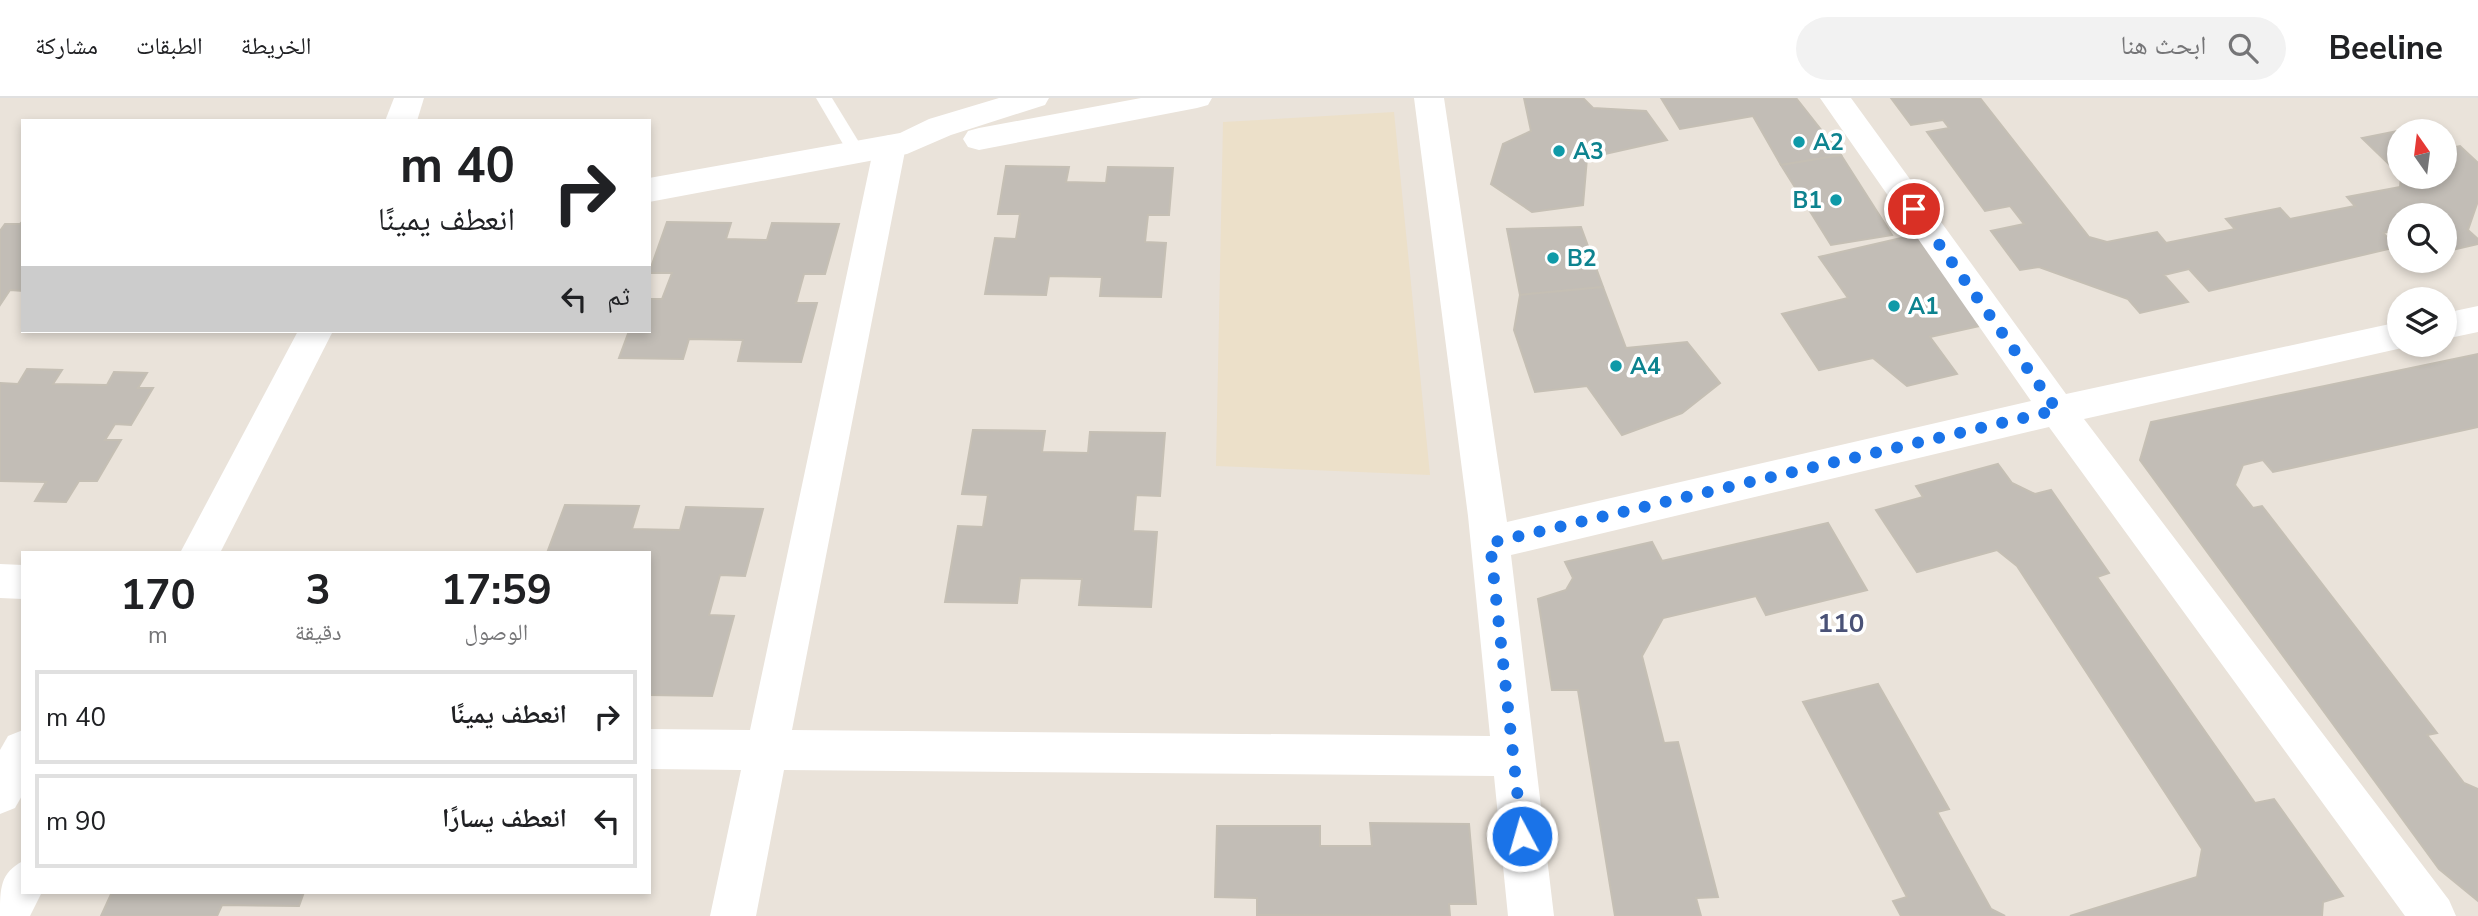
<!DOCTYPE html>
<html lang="ar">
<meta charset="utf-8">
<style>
body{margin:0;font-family:"Nunito Sans","Noto Naskh Arabic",sans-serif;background:#f2f2f2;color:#202124;direction:rtl;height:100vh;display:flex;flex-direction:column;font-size:26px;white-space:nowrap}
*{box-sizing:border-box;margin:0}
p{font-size:23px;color:#757577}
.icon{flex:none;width:38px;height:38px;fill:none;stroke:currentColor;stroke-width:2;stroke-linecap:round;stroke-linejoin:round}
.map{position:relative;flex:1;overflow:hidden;direction:ltr}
.side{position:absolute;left:21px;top:453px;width:630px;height:343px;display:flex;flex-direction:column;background:#fff;border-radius:0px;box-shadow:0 4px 10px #0003;direction:rtl}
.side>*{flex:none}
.hud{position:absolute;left:21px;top:21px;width:630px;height:214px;border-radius:0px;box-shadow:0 4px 10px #0003;direction:rtl;background:#fff;color:#202124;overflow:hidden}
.needle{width:46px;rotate:346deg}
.buttons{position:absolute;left:2387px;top:21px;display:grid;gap:14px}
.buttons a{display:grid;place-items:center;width:70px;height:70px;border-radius:50%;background:#fff;box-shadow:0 4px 10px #0003;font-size:35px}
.pin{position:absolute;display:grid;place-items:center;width:60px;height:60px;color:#fff;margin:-30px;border:4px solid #fff;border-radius:50%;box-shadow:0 2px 7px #0007}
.me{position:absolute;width:77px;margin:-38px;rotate:354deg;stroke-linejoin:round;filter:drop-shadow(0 0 5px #0008)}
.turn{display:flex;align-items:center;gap:24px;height:147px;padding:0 21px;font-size:32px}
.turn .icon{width:91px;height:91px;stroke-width:2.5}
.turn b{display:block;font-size:49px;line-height:60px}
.then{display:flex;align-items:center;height:66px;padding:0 21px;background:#0003;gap:14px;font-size:26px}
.eta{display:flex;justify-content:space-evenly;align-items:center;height:119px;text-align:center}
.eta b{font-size:42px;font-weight:700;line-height:49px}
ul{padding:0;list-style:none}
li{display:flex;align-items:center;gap:21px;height:94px;margin:0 14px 10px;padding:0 7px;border:4px solid #e0e0e0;border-radius:0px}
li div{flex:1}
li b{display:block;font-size:26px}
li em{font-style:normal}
header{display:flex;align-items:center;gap:42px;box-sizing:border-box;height:98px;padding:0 35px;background:#fff;border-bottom:2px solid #e0e0e0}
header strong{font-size:33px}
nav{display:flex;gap:38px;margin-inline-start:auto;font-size:24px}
.search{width:490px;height:63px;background:#f2f2f2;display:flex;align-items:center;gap:18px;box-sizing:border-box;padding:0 24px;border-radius:38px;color:#757577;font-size:26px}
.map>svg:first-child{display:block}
.education{fill:#ece0c9}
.building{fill:#c2bdb6;stroke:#c5bfb4;stroke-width:2}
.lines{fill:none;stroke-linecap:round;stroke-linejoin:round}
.lane{fill:#fff;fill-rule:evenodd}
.street{fill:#fff;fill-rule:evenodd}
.secondary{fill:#fff;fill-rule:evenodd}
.route{stroke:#1a73e8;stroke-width:12;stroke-dasharray:0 21.6}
.culture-dot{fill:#0f9aa8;stroke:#fff;stroke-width:2.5}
.labels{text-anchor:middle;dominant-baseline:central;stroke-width:7;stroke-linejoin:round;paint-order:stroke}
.culture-label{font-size:23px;font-weight:bold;fill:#0d838f;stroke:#fff;text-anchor:start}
.quarter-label{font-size:26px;font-weight:bold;fill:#4a5277;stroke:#fff}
</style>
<header>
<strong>Beeline</strong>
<div class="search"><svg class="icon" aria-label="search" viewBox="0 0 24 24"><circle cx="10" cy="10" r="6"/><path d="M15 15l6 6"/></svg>ابحث هنا</div>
<nav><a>الخريطة</a><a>الطبقات</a><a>مشاركة</a></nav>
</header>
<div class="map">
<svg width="2478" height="818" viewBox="0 0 2478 818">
<rect width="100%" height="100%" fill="#eae3da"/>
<polygon class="education" points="1394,14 1430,377 1216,368 1223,24"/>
<g class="building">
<polygon points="1524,0 1583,0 1593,10 1646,13 1667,42 1587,60 1583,107 1532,114 1491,86 1503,46 1531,33"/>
<polygon points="1661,0 1796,0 1841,57 1781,67 1753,18 1680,31"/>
<polygon points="1891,0 1980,0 2089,139 2107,144 2157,134 2166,145 2235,131 2226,121 2280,110 2290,121 2355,108 2347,99 2400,89 2401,79 2445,79 2445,51 2460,48 2478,65 2478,103 2468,132 2478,141 2478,146 2448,153 2445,151 2445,117 2399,117 2399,131 2383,135 2397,149 2209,193 2189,171 2164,177 2188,204 2140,215 2128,201 2039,169 2020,172 1991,133 2024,126 2010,108 1985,113 1927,34 1949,30 1943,22 1911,27"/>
<polygon points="2407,31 2409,33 2399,33 2399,76 2362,40"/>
<polygon points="1841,57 1892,137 1831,147 1781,67"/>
<polygon points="1006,68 1069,69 1066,84 1106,85 1108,69 1173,70 1169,117 1148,117 1145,144 1166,145 1161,199 1100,198 1102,179 1049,178 1046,197 985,196 995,140 1016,141 1020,116 998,116"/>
<polygon points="23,123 23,193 10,192 0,207 0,133 5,126 20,126"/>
<polygon points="667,124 731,125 726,141 767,142 772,125 839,126 825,176 804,176 796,205 817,205 801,264 738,263 743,242 689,241 683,261 619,260 629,233 649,233 649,201 662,201 672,175 649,175"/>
<polygon points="1581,129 1603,189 1520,197 1507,131"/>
<polygon points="1918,136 1988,226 1930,239 1957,276 1907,288 1873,260 1819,272 1782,216 1848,200 1819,159"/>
<polygon points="1603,189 1626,250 1687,244 1720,285 1682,315 1622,337 1587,288 1535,294 1514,232 1520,197"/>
<polygon points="2478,256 2478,329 2273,374 2263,362 2243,367 2235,387 2253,410 2262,408 2437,635 2427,637 2464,685 2478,691 2478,803 2439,771 2140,362 2151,324"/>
<polygon points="27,271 62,272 53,286 107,287 114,274 147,275 138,290 153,290 131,327 115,326 105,342 121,342 97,383 79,383 66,404 35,403 46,384 0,383 0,285 18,286"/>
<polygon points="973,332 1045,333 1042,354 1088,355 1090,334 1165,335 1160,398 1136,397 1133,433 1157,434 1151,509 1079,507 1082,481 1020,480 1017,505 945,504 958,428 983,429 988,397 962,396"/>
<polygon points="1998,366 2012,385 2035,396 2051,392 2109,475 2097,479 2255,705 2274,701 2343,798 2323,804 2322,818 2070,818 2197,779 2202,751 2017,468 1997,452 1917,474 1876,412 1923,399 1916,388"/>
<polygon points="565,407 639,408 632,431 680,432 686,409 763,411 745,478 720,477 709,517 734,518 712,598 649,597 649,455 547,455"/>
<polygon points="1828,425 1867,492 1766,517 1756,498 1663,520 1642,558 1664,645 1678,644 1718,799 1696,800 1701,818 1615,818 1578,592 1552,592 1538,501 1566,492 1573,480 1565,464 1652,444 1662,463"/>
<polygon points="1878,586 1949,711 1937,714 1991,811 2005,818 1901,818 1893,803 1907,799 1803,604"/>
<polygon points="1370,725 1469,726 1476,806 1449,806 1450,818 1257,817 1257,800 1215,799 1217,728 1320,728 1320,748 1372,748"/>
<polygon points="112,794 304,794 299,808 222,807 217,818 101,818"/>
</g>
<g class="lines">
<polygon class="lane" points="816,0 832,0 865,54 862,58 850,58"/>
<g class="street">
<polygon points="1414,0 1444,0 1507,424 2031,303 1820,0 1851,0 2066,296 2399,224 2399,247 2411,248 2084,321 2449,802 2456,818 2405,818 2049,329 1511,457 1554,818 1508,818 1494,678 784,672 756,818 710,818 741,672 649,671 649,631 750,632 874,48 879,40 890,37 901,40 906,48 792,632 1490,638 1468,418"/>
<polygon points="2478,208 2478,234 2445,241 2445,215"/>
<polygon points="0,466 23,467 23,501 0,500"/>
<polygon points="23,632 23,696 15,710 0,716 0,652 8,638"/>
</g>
<g class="secondary">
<polygon points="394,0 424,0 417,23 385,23"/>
<polygon points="999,0 1049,0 1045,7 951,37 907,56 649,104 649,80 900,35 929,21"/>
<polygon points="1141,0 1212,0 1208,7 1197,10 979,52 968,49 963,41 968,33 979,30"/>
<polygon points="298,233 333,233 220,455 180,455"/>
<path d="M 23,763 L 23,794 L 42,794 L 30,818 L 0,818 C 0,790 0,775 23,763 Z"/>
</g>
</g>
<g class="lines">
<polyline class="route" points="1522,738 1490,445 2057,312 1914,111"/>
</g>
<g class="culture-dot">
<circle cx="1799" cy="44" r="7"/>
<circle cx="1559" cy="53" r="7"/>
<circle cx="1836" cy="102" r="7"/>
<circle cx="1553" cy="160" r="7"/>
<circle cx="1894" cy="208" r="7"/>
<circle cx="1616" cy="268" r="7"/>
</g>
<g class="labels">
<g class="culture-label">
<text x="1813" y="44">A2</text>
<text x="1573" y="53">A3</text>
<text x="1822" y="102" text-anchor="end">B1</text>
<text x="1567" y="160">B2</text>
<text x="1908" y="208">A1</text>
<text x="1630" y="268">A4</text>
</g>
<g class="quarter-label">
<text x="1841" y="525">110</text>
</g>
</g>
</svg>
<div class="buttons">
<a><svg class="needle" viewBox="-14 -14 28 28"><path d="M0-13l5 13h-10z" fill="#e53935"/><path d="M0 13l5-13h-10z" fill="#757577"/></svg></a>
<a><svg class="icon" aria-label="search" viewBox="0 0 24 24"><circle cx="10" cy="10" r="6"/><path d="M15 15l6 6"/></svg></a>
<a><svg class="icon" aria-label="layers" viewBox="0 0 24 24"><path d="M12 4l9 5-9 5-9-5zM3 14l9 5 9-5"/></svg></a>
</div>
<div class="pin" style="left:1914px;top:111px;background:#d93025"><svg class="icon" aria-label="arrive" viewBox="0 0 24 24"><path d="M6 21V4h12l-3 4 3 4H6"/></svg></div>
<svg class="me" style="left:1522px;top:738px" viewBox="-20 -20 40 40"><circle r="17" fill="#1a73e8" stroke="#fff" stroke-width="3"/><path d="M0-11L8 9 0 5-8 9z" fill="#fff"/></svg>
<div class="hud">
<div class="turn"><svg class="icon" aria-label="right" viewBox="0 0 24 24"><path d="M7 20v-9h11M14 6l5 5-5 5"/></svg><div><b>40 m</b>انعطف يمينًا</div></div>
<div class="then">ثم<svg class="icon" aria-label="left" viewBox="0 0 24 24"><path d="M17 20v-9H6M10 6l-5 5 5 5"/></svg></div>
</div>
<section class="side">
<div class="eta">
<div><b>17:59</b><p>الوصول</p></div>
<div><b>3</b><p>دقيقة</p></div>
<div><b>170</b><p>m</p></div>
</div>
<ul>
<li><svg class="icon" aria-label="right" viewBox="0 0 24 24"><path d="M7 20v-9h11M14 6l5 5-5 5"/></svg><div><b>انعطف يمينًا</b></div><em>40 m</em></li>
<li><svg class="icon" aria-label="left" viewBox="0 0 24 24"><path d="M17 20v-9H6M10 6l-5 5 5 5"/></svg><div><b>انعطف يسارًا</b></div><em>90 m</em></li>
</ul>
</section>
</div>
